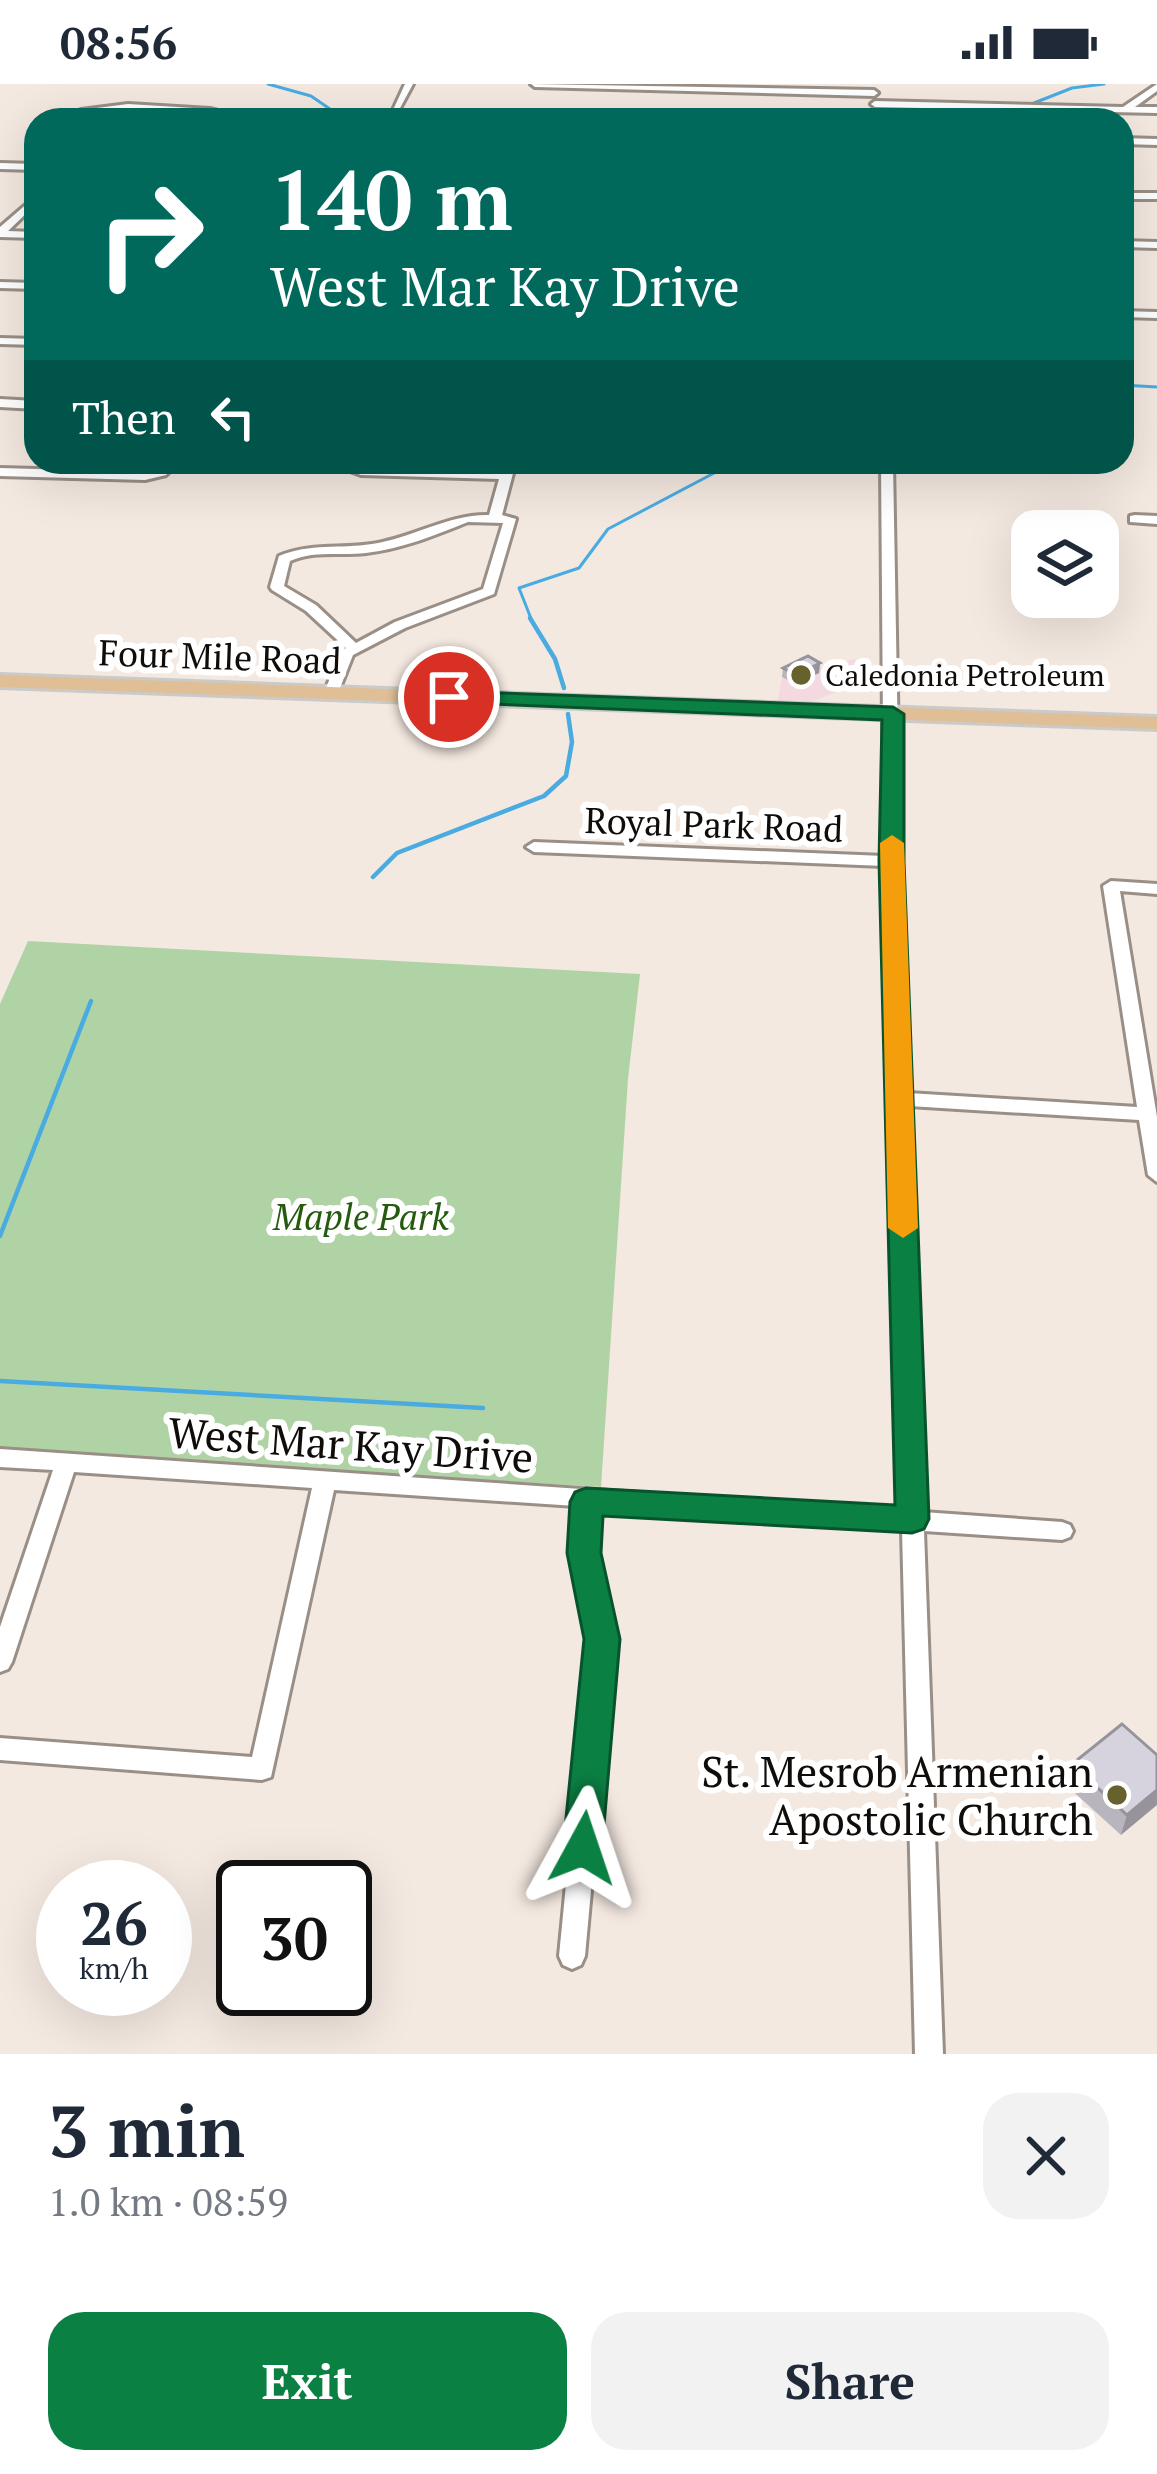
<!DOCTYPE html>
<meta charset="utf-8">
<style>
body{margin:0;font-family:"PT Serif",serif;background:#f2f2f3;color:#1f2937;height:100vh;display:flex;flex-direction:column;font-size:45px;white-space:nowrap}
*{box-sizing:border-box;margin:0}
p{font-size:39px;color:#747a83}
.icon{flex:none;width:66px;height:66px;fill:none;stroke:currentColor;stroke-width:2;stroke-linecap:round;stroke-linejoin:round}
.map{position:relative;height:1970px;overflow:hidden}
.sheet{display:flex;flex-direction:column;background:#fff;flex:1}
.sheet>*{flex:none}
.hud{position:absolute;left:24px;top:24px;width:1110px;height:366px;border-radius:36px;box-shadow:0 12px 48px #0002;background:#00695c;color:#fff;overflow:hidden}
.tools{position:absolute;left:1011px;top:426px;display:grid;gap:24px}
.tools a{display:grid;place-items:center;width:108px;height:108px;border-radius:24px;background:#fff;box-shadow:0 12px 48px #0002;font-size:60px}
.speed{position:absolute;left:36px;top:1776px;display:flex;gap:24px;font-size:60px;font-weight:700;text-align:center}
.speed>*{display:grid;place-content:center;width:156px;height:156px;border-radius:50%;background:#fff;box-shadow:0 12px 48px #0002;line-height:1}
.speed small{font-size:30px;font-weight:400}
.speed .limit{border:6px solid #111;border-radius:18px;background:#fff;color:#111}
.pin{position:absolute;display:grid;place-items:center;width:102px;height:102px;color:#fff;margin:-51px;border:6px solid #fff;border-radius:50%;box-shadow:0 3px 12px #0007}
.me{position:absolute;width:132px;margin:-66px;rotate:5deg;stroke-linejoin:round;filter:drop-shadow(0 0 9px #0008)}
.turn{display:flex;align-items:center;gap:42px;height:252px;padding:0 48px;font-size:54px}
.turn .icon{width:156px;height:156px;stroke-width:2.5}
.turn b{display:block;font-size:84px;line-height:102px}
.then{display:flex;align-items:center;height:114px;padding:0 48px;background:#0003;gap:24px;font-size:45px}
.round{display:grid;place-items:center;flex:none;width:126px;height:126px;border-radius:36px;background:#f2f2f3}
.head{display:flex;align-items:center;justify-content:space-between;height:204px;padding:0 48px}
h1{font-size:72px;font-weight:600;line-height:90px}
.button{display:flex;gap:24px;margin-top:auto;padding:24px 48px}
.button a{flex:1;height:138px;border-radius:36px;background:#0b8043;color:#fff;font-size:48px;font-weight:600;line-height:138px;text-align:center}
.button a+a{background:#f2f2f3;color:#1f2937}
.status{display:flex;justify-content:space-between;align-items:center;height:84px;padding:0 60px;background:#fff;direction:ltr}
.status svg{height:33px;fill:currentColor}
.map>svg:first-child{display:block}
.commercial{fill:#f4dae0}
.green{fill:#b0d3a5}
.lines{fill:none;stroke-linecap:round;stroke-linejoin:round}
.stream-far1{stroke:#4aabe1;stroke-width:3}
.stream{stroke:#4aabe1;stroke-width:4.5}
.minor-casing{stroke:#998f87;stroke-width:6}
.major-casing{stroke:#cacac9;stroke-width:6}
.minor{fill:#fff;fill-rule:evenodd}
.major{fill:#e0bf97;fill-rule:evenodd}
.wall{fill:#b8b5bf}
.shaded-wall{fill:#96939b}
.building{fill:#d6d2de;stroke:#96939b;stroke-width:3}
.route{fill:#0b8043;stroke:#07532c;stroke-width:3}
.slow{fill:#f59e0b}
.poi-dot{fill:#66612d;stroke:#fff;stroke-width:4.5}
.labels{text-anchor:middle;dominant-baseline:central;stroke-width:12;stroke-linejoin:round;paint-order:stroke}
.far-poi-label{font-size:30px;fill:#0f0c09;stroke:#fff;text-anchor:start}
.street-label{font-size:36px;fill:#0f0c09;stroke:#fff}
.park-label{font-size:36px;font-style:italic;fill:#255b0f;stroke:#fff}
.near-street-label{font-size:42px;fill:#0f0c09;stroke:#fff}
.near-poi-label{font-size:42px;fill:#0f0c09;stroke:#fff;text-anchor:end}
</style>
<div class="status"><b>08:56</b><svg viewBox="0 0 49 12"><path d="M0 12V9h3v3zM5 12V6h3v6zM10 12V3h3v9zM15 12V0h3v12zM26 1h20v11H26zM47 4h2v5h-2z"/></svg></div>
<div class="map">
<svg width="1157" height="1970" viewBox="0 0 1157 1970">
<rect width="100%" height="100%" fill="#f4e9e1"/>
<polygon class="commercial" points="854,575 867,578 867,597 813,617 777,619 782,593"/>
<polygon class="green" points="28,857 640,890 628,995 601,1403 0,1367 0,920"/>
<g class="lines">
<g class="stream-far1">
<polyline points="268,0 311,12 346,36"/>
<polyline points="1034,19 1072,4 1104,0"/>
<polyline points="989,36 1007,28"/>
<polyline points="1122,301 1157,303"/>
<polyline points="532,537 519,504 579,484 608,445 735,378"/>
</g>
<g class="stream">
<polyline points="530,534 555,575 564,604"/>
<polyline points="373,793 397,769 544,712 566,692 572,658 568,630"/>
<polyline points="0,1152 91,917"/>
<polyline points="0,1297 483,1324"/>
</g>
<g class="minor-casing">
<g id="minor">
<polygon points="405,0 413,0 399,26 393,26"/>
<polygon points="531,0 874,6 878,9 874,12 535,3"/>
<polygon points="1157,0 1157,7 1135,23 1157,23 1157,29 875,23 871,20 875,17 1123,23"/>
<path d="M 128,20 L 210,25 L 255,36 C 212,36 171,24 128,25 C 105,26 83,36 61,36 L 81,26 Z"/>
<polygon points="678,29 710,33 715,36 675,34"/>
<polygon points="1122,54 1157,55 1157,61 1122,60"/>
<polygon points="0,79 36,80 36,86 0,85"/>
<rect x="1122" y="109" width="35" height="6"/>
<polygon points="36,112 36,120 8,147 36,148 36,154 0,153 0,143"/>
<polygon points="1122,157 1157,158 1157,164 1122,163"/>
<polygon points="0,198 36,199 36,205 0,204"/>
<polygon points="1122,227 1157,228 1157,234 1122,233"/>
<polygon points="0,254 36,255 36,261 0,260"/>
<polygon points="0,315 36,317 36,325 0,323"/>
<polygon points="166,378 179,378 166,391 145,396 0,392 0,384 145,388 158,385"/>
<path d="M 325,378 L 344,378 L 362,383 L 501,388 L 504,378 L 516,378 L 502,431 L 516,435 L 494,510 L 405,544 L 353,571 L 338,609 L 331,613 L 324,609 L 340,569 L 346,564 L 306,527 L 272,506 L 270,503 L 279,472 C 310,459 340,465 372,460 C 413,454 448,430 489,431 L 499,395 L 361,391 ZM 468,438 L 503,439 L 483,505 L 395,538 L 356,559 L 316,521 L 284,502 L 290,477 C 314,466 340,472 366,469 C 402,465 435,451 468,438 Z"/>
<polygon points="881,378 893,378 900,777 908,1009 1137,1023 1103,802 1111,797 1157,800 1157,810 1120,807 1157,1033 1157,1098 1148,1091 1139,1036 909,1022 923,1428 1062,1438 1070,1441 1073,1447 1070,1453 1062,1456 924,1447 943,1970 915,1970 902,1445 598,1424 595,1469 614,1555 585,1872 581,1881 572,1885 563,1881 559,1872 590,1555 573,1469 576,1422 334,1406 271,1693 262,1696 0,1676 0,1654 252,1673 312,1404 74,1388 12,1578 8,1585 0,1588 0,1543 53,1386 0,1383 0,1365 901,1427 884,782 534,768 526,763 534,758 884,772"/>
<polygon points="1135,431 1157,432 1157,440 1130,438 1130,432"/>
</g>
</g>
<g class="major-casing">
<polygon id="major" points="0,591 1157,633 1157,645 0,603"/>
</g>
<use href="#minor" class="minor"/>
<use href="#major" class="major"/>
</g>
<g class="wall">
<polygon points="820,579 819,589 795,600 782,593 783,584"/>
<polygon points="1157,1671 1121,1751 1066,1701 1072,1680"/>
</g>
<g class="shaded-wall">
<polygon points="820,579 819,589 795,600 796,591"/>
<polygon points="1157,1706 1157,1721 1121,1751 1127,1731"/>
</g>
<g class="building">
<polygon points="808,572 820,579 796,591 783,584"/>
<polygon points="1122,1640 1157,1671 1157,1706 1127,1731 1072,1680"/>
</g>
<polygon class="route" points="449,607 893,623 904,630 904,777 929,1435 924,1445 912,1449 603,1432 601,1469 620,1555 602,1764 596,1777 583,1782 569,1777 563,1764 584,1555 567,1469 570,1418 575,1408 586,1404 895,1421 879,777 882,636 442,618 442,609"/>
<polygon class="slow" points="892,751 904,759 918,1144 903,1154 888,1144 880,759"/>
<g class="poi-dot">
<circle cx="801" cy="591" r="12"/>
<circle cx="1117" cy="1711" r="12"/>
</g>
<g class="labels">
<g class="far-poi-label">
<text x="825" y="591">Caledonia Petroleum</text>
</g>
<g class="street-label">
<text transform="translate(220 572) rotate(2)">Four Mile Road</text>
<text transform="translate(714 740) rotate(2)">Royal Park Road</text>
</g>
<g class="park-label">
<text x="361" y="1132">Maple Park</text>
</g>
<g class="near-street-label">
<text transform="translate(351 1360) rotate(4)">West Mar Kay Drive</text>
</g>
<g class="near-poi-label">
<text x="1093" y="1687">St. Mesrob Armenian<tspan x="1093" dy="48">Apostolic Church</tspan></text>
</g>
</g>
</svg>
<div class="tools">
<a><svg class="icon" aria-label="layers" viewBox="0 0 24 24"><path d="M12 4l9 5-9 5-9-5zM3 14l9 5 9-5"/></svg></a>
</div>
<div class="speed"><div>26<small>km/h</small></div><div class="limit">30</div></div>
<div class="pin" style="left:449px;top:613px;background:#d93025"><svg class="icon" aria-label="arrive" viewBox="0 0 24 24"><path d="M6 21V4h12l-3 4 3 4H6"/></svg></div>
<svg class="me" style="left:583px;top:1764px" viewBox="-20 -20 40 40"><path d="M0-17L14 15 0 8-14 15z" fill="#0b8043" stroke="#fff" stroke-width="4"/></svg>
<div class="hud">
<div class="turn"><svg class="icon" aria-label="right" viewBox="0 0 24 24"><path d="M7 20v-9h11M14 6l5 5-5 5"/></svg><div><b>140 m</b>West Mar Kay Drive</div></div>
<div class="then">Then<svg class="icon" aria-label="left" viewBox="0 0 24 24"><path d="M17 20v-9H6M10 6l-5 5 5 5"/></svg></div>
</div>
</div>
<section class="sheet">
<div class="head"><div><h1>3 min</h1><p>1.0 km · 08:59</p></div><a class="round"><svg class="icon" aria-label="close" viewBox="0 0 24 24"><path d="M6 6l12 12M18 6L6 18"/></svg></a></div>
<div class="button"><a>Exit</a><a>Share</a></div>
</section>
